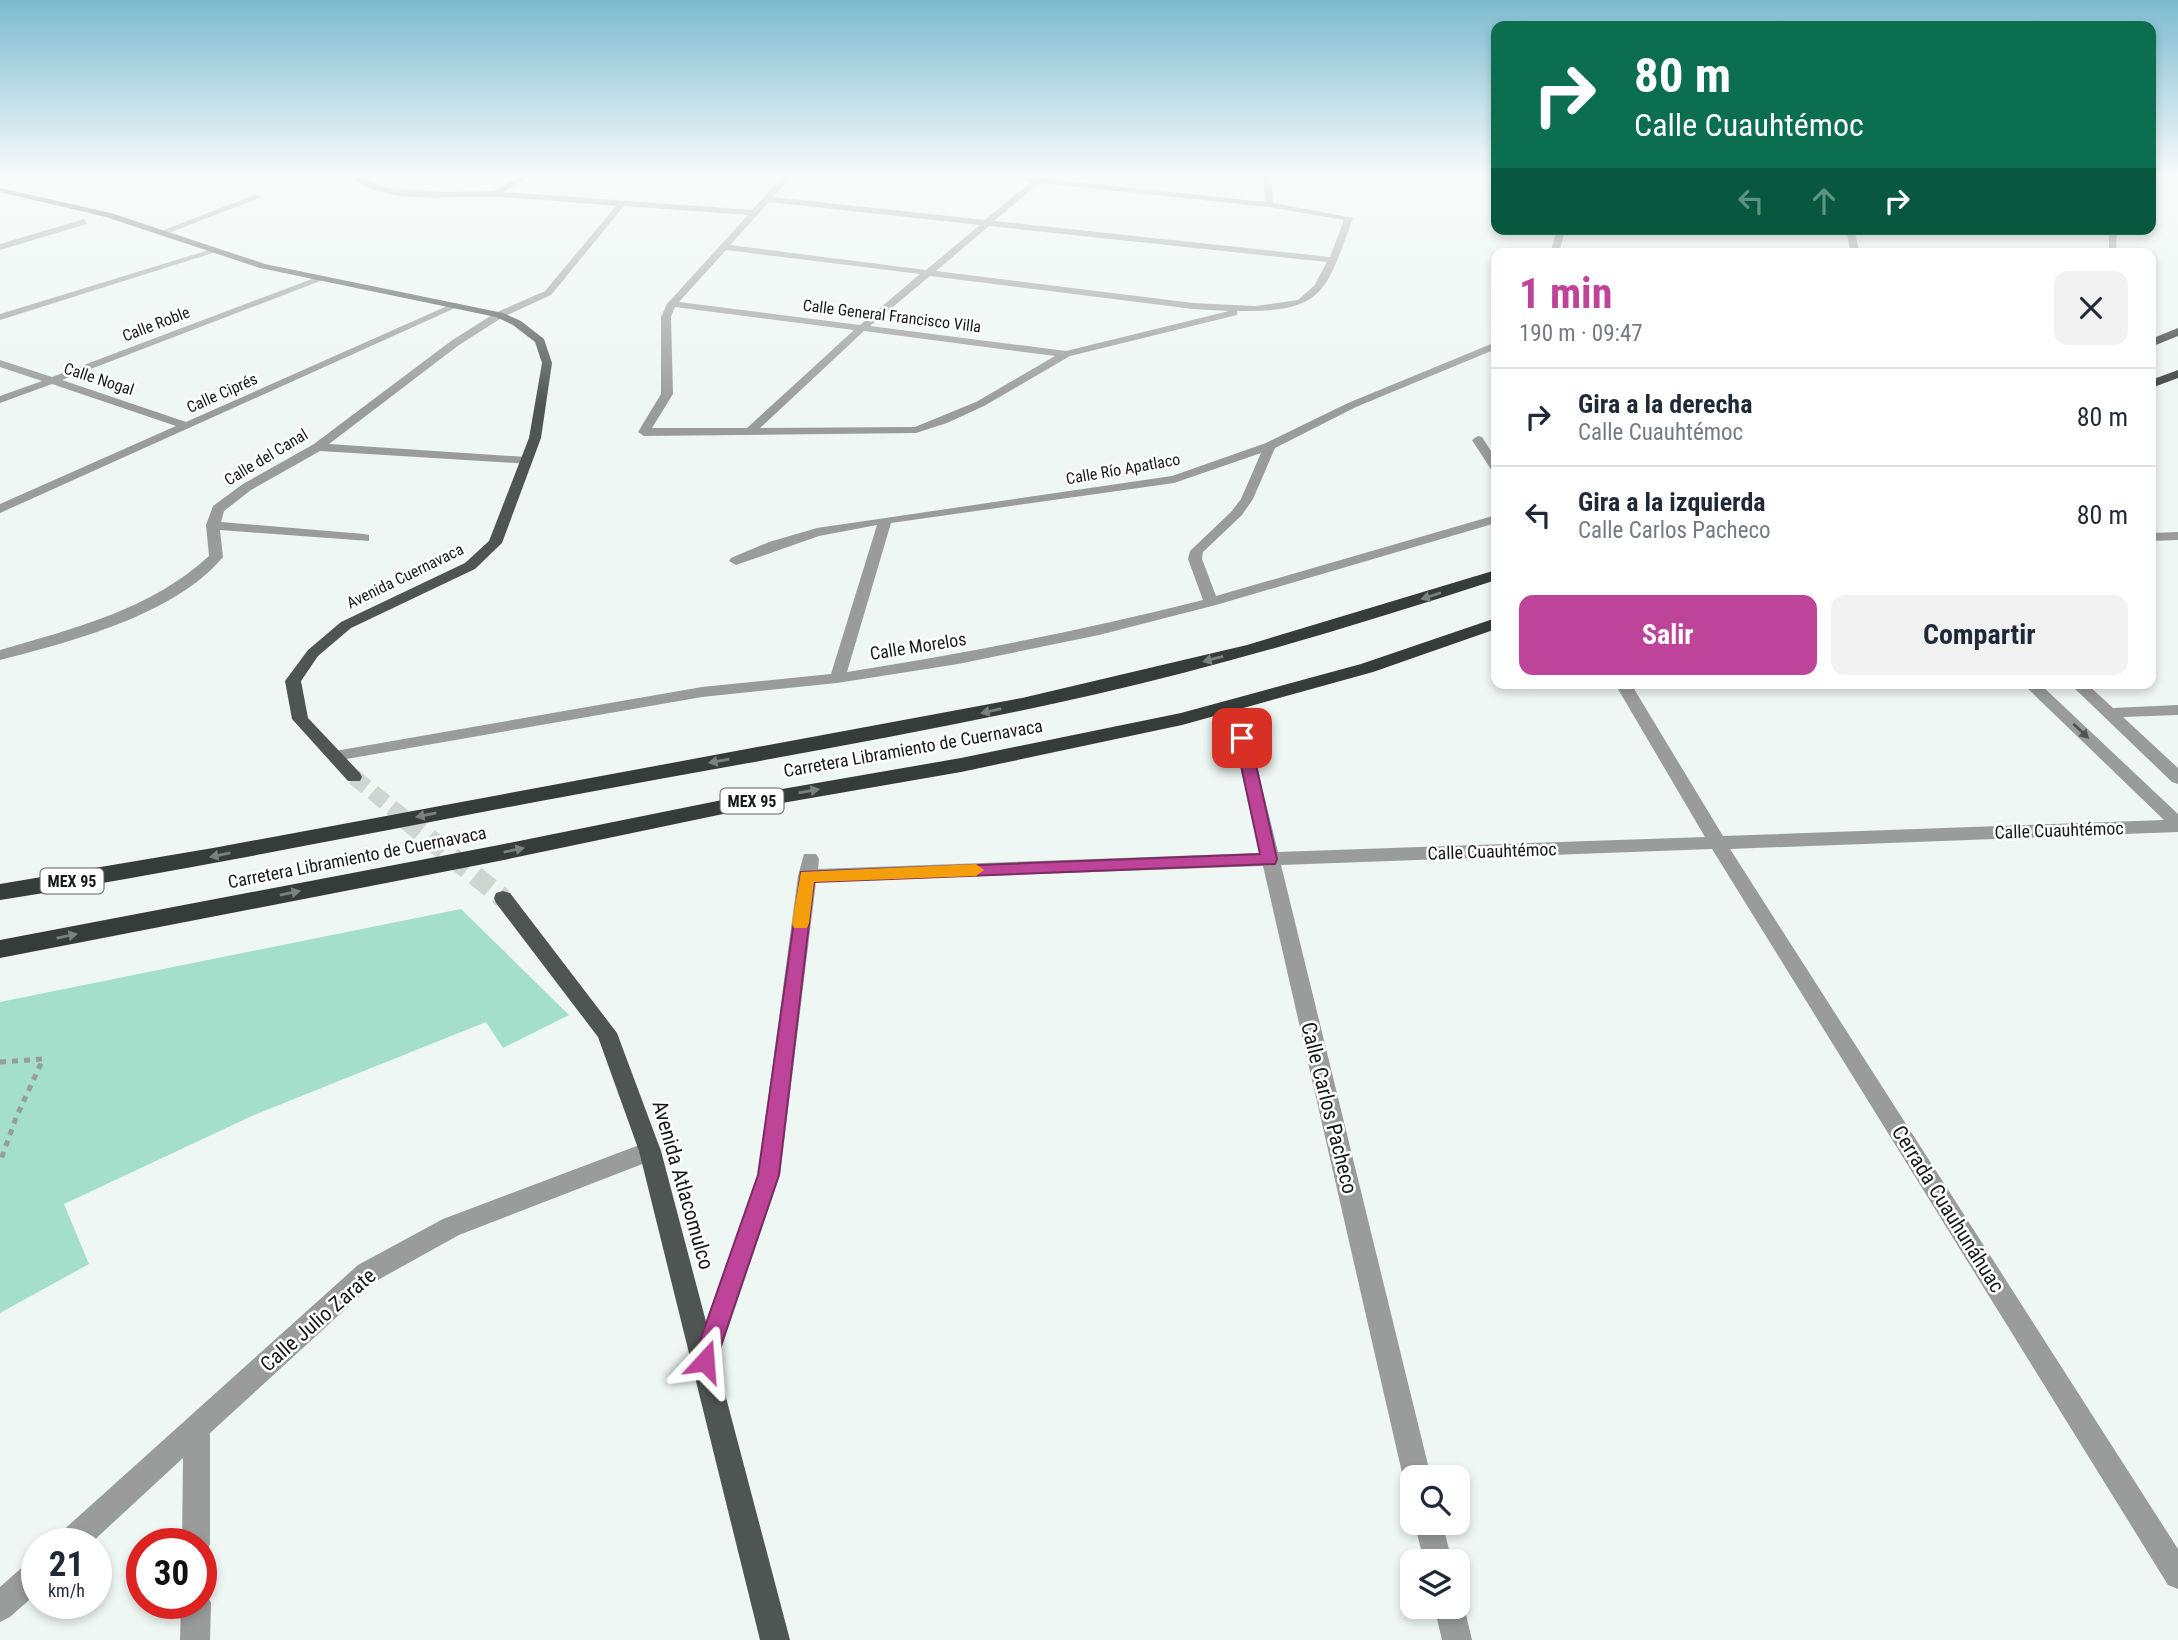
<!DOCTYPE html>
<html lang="es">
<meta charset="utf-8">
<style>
body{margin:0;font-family:"Roboto Condensed",sans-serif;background:#f2f2f3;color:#1f2937;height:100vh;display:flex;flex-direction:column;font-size:26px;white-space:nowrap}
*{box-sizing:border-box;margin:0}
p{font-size:23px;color:#747a83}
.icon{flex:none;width:38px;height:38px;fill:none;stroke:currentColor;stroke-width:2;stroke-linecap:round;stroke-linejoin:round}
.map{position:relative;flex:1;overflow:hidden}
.side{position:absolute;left:1491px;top:248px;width:665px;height:441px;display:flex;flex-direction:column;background:#fff;border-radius:14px;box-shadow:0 4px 10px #0003}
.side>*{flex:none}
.hud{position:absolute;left:1491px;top:21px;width:665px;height:214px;border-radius:14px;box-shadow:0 4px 10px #0003;background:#0b6e4f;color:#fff;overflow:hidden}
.controls{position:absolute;left:1400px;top:1465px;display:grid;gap:14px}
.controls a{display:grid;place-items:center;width:70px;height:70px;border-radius:14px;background:#fff;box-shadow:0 4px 10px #0003;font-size:35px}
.speed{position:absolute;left:21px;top:1528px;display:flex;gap:14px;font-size:35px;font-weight:700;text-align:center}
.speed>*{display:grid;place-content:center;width:91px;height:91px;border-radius:50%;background:#fff;box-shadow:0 4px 10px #0003;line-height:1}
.speed small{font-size:18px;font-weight:400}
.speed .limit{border:10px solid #d22;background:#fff;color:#111}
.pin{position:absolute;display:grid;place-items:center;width:60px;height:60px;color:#fff;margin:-30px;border-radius:14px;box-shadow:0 4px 10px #0006}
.me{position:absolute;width:77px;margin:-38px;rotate:19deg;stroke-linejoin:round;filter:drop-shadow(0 0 5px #0008)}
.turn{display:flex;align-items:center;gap:24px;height:147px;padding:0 28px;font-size:32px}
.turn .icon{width:91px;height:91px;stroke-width:2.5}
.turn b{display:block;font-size:49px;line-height:60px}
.lanes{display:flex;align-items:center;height:66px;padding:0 28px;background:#0003;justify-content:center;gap:35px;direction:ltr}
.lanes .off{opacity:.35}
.round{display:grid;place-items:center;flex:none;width:74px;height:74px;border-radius:14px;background:#f2f2f3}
.overview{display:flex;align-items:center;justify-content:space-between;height:119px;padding:0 28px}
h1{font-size:42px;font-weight:700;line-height:52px;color:#bd4499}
.button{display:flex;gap:14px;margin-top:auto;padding:14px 28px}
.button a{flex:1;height:80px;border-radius:14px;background:#bd4499;color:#fff;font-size:28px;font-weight:700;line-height:80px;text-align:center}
.button a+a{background:#f2f2f3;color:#1f2937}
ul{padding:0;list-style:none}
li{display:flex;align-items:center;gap:21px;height:98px;padding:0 28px;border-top:2px solid #e0e1e3}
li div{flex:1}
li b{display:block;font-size:26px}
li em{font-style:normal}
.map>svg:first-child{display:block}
.green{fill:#a4dfcb}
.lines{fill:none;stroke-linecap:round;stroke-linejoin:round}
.major-tunnel-far1{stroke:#ced6d2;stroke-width:16;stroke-dasharray:16 8;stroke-linecap:butt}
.major-tunnel{stroke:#ced6d2;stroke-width:20;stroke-dasharray:20 10;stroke-linecap:butt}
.path{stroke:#969d9a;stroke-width:5;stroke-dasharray:6 6;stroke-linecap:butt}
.minor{fill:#999c9b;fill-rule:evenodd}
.major{fill:#4f5553;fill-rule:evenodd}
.highway{fill:#363c3a;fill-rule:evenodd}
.oneway{fill:#7c807f}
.oneway2{fill:#525454}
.route{fill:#bd4499;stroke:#7b2c63;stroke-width:2}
.slow{fill:#f59e0b}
.labels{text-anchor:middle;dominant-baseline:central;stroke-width:5;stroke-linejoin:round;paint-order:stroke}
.far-street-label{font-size:16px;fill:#171a19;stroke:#fff}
.shield{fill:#fff;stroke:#5d5f5e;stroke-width:2}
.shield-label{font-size:16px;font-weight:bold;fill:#171a19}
.street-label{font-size:18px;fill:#171a19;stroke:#fff}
.near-street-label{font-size:21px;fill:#171a19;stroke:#fff}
</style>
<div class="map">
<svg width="2178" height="1640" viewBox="0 0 2178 1640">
<rect width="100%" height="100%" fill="#eef7f3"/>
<polygon class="green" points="461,909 569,1015 503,1048 486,1022 254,1115 64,1204 89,1264 0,1313 0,1002"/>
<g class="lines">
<polyline class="major-tunnel-far1" points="354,777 407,820"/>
<polyline class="major-tunnel" points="405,819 503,898"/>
<polyline class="path" points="0,1062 43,1059 16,1118 0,1162"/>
<g class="minor">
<path d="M 351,177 L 361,177 L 387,188 L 442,192 L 493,191 L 519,177 L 529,177 L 503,192 L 752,210 L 783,177 L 791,177 L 773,197 L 985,220 L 1031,182 L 1000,177 L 1038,178 L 1265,202 L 1263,177 L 1271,177 L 1273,203 L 1353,218 C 1325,294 1324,312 1237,311 L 1237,315 L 1070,356 L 984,406 L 947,423 L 916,433 L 644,436 L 638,432 L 661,394 L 661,317 L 667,304 L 748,215 L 624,206 L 551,295 L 503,317 L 459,345 L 329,444 L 527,457 L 531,458 L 531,464 L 320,451 L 251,490 L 224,511 L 221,522 L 364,534 L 369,535 L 369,541 L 220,530 L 223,557 C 175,615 70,642 0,660 L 0,650 C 75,628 150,610 209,556 L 206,525 L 213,506 L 243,484 L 314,444 L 451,341 L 495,313 L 545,291 L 616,206 C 577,203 537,199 498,197 C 452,194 390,208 351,177 ZM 1039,183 L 1269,207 L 1344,220 L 1330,257 L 994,221 ZM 769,202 L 980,225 L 926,270 L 730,245 ZM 989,226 L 1327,262 L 1314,286 L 1298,300 L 1255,306 L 1193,303 L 936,271 ZM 726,250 L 920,274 L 860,325 L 679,302 ZM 930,276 L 1193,309 L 1229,311 L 1066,351 L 870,326 ZM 675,307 L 854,330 L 747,428 L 652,428 L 673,394 L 671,317 ZM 864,331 L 1055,356 L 976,402 L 915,427 L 760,428 Z"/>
<polygon points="255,195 262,197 163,235 156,233"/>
<polygon points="84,219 87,224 0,250 0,244"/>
<polygon points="1557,229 1565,229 1559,254 1550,254"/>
<polygon points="1846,229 1854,229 1860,254 1851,254"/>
<polygon points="2109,229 2117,229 2116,250 2109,248"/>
<polygon points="212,249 219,251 0,320 0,314"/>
<polygon points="320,276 328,278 62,380 186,422 454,303 462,305 0,513 0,504 176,426 52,384 0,403 0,396 42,381 0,367 0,360 52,377"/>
<path d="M 1496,342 L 1496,349 L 1356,407 L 1275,448 L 1253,499 L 1242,515 L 1203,552 L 1202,559 L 1216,596 L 1496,515 L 1496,523 L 1216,605 L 1099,635 L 958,664 L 837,683 L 702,697 L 335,761 L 327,756 L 335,751 L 702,687 L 831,674 L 877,525 L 819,536 L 736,565 L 729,561 L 731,558 L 769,542 L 817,528 L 1172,476 L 1266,443 L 1348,403 ZM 1261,453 L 1241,499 L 1231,512 L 1190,551 L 1188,559 L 1203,600 C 1085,630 967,653 847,672 L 891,523 L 1174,483 Z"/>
<polygon points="1478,436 1482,437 1496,459 1496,472 1492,471 1472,440"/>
<polygon points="2178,532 2178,540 2151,541 2151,533"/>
<polygon points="1615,684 1631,684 1723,836 2164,820 2023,684 2040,684 2178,814 2178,832 1730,849 2178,1549 2178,1589 2168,1585 1712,849 1281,865 1431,1477 1412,1477 1412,1489 1407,1487 1403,1477 1263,866 816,882 780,1175 714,1370 705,1374 696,1370 692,1361 758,1175 798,876 804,854 816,854 819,859 818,869 1260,853 1234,738 1242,733 1250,738 1278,852 1705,837"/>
<polygon points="2070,684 2087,684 2113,708 2178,705 2178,715 2123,717 2178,768 2178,784 2172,782"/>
<polygon points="650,1141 658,1144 661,1151 658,1158 459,1235 376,1281 210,1433 210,1544 206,1554 201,1556 201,1544 182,1544 183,1458 90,1544 55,1544 59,1534 358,1265 443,1219"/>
<polygon points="1414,1522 1442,1522 1452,1561 1424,1561"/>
<polygon points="37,1559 37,1593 10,1617 0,1622 0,1587 27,1563"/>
<polygon points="201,1591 206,1593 211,1603 210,1640 180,1640 181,1603 201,1603"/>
<polygon points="1458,1595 1464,1606 1472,1640 1442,1640 1434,1606 1458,1606"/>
</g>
<g class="major">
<polygon points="0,188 111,213 265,264 503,313 521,321 544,339 552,363 541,438 502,543 475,569 351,628 318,656 301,681 308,718 360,773 362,777 360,781 348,781 292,719 285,681 308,650 341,622 465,563 489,541 529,438 542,363 535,342 513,325 496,317 260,268 106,217 0,192"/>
<polygon points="503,891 510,893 617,1033 661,1151 790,1640 760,1640 639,1151 598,1037 496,903 494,898 496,893"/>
</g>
<g class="highway">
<polygon points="2178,328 2178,336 2151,347 2151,339"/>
<polygon points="2178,370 2178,378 2151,388 2151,380"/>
<path d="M 1496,570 L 1496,580 C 1364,623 1232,663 1097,694 C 921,734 744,763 568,796 C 378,831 190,870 0,900 L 0,884 L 213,848 L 1022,698 L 1247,645 Z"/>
<polygon points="1496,618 1496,629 1373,672 1182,725 961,772 747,809 499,861 0,958 0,940 499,845 747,795 961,758 1181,713 1361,664"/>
</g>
</g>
<defs><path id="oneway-solid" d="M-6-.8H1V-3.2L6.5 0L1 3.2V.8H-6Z" transform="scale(1.75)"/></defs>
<g class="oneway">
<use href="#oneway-solid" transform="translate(1431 596) rotate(162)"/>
<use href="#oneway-solid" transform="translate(1213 659) rotate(165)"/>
<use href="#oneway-solid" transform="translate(991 711) rotate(167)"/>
<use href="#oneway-solid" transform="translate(719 761) rotate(170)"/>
<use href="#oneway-solid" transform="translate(809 791) rotate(-10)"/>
<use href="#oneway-solid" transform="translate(426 815) rotate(169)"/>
<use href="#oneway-solid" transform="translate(514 850) rotate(-12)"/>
<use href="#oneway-solid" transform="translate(220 855) rotate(169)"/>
<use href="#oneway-solid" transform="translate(290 893) rotate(-11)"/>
<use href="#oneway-solid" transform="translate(67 936) rotate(-11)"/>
</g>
<use class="oneway2" href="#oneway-solid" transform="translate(2081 731) rotate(44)"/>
<linearGradient id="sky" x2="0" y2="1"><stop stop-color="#7dbad0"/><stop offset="0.43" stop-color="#f7fbfa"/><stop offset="1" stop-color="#f7fbfa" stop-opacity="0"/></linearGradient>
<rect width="2178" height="407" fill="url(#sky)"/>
<polygon class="route" points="1242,734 1250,738 1277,859 1275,864 814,882 779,1175 713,1369 705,1373 697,1369 693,1361 758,1175 801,872 1260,854 1235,738"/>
<polygon class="slow" points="976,864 984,870 976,876 814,882 809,923 807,928 794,928 792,923 801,872"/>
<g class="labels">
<g class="far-street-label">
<text transform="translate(892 316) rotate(7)">Calle General Francisco Villa</text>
<text transform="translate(156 324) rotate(-21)">Calle Roble</text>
<text transform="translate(99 379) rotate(18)">Calle Nogal</text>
<text transform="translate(222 393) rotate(-24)">Calle Ciprés</text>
<text transform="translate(266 457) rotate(-31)">Calle del Canal</text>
<text transform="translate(1123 469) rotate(-10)">Calle Río Apatlaco</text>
<text transform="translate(405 576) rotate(-26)">Avenida Cuernavaca</text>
</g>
<g class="shield">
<rect x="720.5" y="788.5" width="63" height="25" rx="5"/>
<rect x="40.5" y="868.5" width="63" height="25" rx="5"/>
</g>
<g class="shield-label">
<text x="752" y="801">MEX 95</text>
<text x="72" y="881">MEX 95</text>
</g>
<g class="street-label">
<text transform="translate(918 646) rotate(-9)">Calle Morelos</text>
<text transform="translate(913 748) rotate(-10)">Carretera Libramiento de Cuernavaca</text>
<text transform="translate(2059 830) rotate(-2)">Calle Cuauhtémoc</text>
<text transform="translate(1492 851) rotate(-2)">Calle Cuauhtémoc</text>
<text transform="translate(357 857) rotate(-11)">Carretera Libramiento de Cuernavaca</text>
</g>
<g class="near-street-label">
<text transform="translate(1329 1108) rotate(76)">Calle Carlos Pacheco</text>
<text transform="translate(683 1185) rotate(74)">Avenida Atlacomulco</text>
<text transform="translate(1948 1209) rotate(58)">Cerrada Cuauhunáhuac</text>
<text transform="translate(318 1320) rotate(-41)">Calle Julio Zarate</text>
</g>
</g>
</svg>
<div class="controls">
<a><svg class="icon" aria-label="search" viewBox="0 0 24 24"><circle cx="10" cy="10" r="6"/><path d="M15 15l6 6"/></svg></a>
<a><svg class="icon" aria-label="layers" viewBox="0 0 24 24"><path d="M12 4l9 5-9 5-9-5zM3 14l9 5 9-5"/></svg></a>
</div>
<div class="speed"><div>21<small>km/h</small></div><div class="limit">30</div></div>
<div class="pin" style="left:1242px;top:738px;background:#d93025"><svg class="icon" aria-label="arrive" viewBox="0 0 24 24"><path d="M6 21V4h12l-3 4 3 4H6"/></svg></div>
<svg class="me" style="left:705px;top:1361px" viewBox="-20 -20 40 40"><path d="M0-17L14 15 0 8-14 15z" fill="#bd4499" stroke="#fff" stroke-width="4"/></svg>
<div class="hud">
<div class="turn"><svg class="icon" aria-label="right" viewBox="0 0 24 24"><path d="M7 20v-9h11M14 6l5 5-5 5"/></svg><div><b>80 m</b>Calle Cuauhtémoc</div></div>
<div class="lanes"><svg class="icon off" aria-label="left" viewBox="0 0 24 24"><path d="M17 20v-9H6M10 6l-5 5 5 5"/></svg><svg class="icon off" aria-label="ahead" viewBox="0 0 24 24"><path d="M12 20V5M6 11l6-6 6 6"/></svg><svg class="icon" aria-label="right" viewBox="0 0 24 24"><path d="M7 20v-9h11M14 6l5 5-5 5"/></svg></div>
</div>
<section class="side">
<div class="overview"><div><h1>1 min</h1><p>190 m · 09:47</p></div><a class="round"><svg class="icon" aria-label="close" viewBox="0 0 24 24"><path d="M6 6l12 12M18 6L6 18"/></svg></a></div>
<ul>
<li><svg class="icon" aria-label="right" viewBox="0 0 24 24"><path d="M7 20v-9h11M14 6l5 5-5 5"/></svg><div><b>Gira a la derecha</b><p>Calle Cuauhtémoc</p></div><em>80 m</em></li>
<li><svg class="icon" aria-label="left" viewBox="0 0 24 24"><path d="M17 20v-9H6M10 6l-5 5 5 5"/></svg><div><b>Gira a la izquierda</b><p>Calle Carlos Pacheco</p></div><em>80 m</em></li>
</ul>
<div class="button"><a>Salir</a><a>Compartir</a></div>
</section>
</div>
